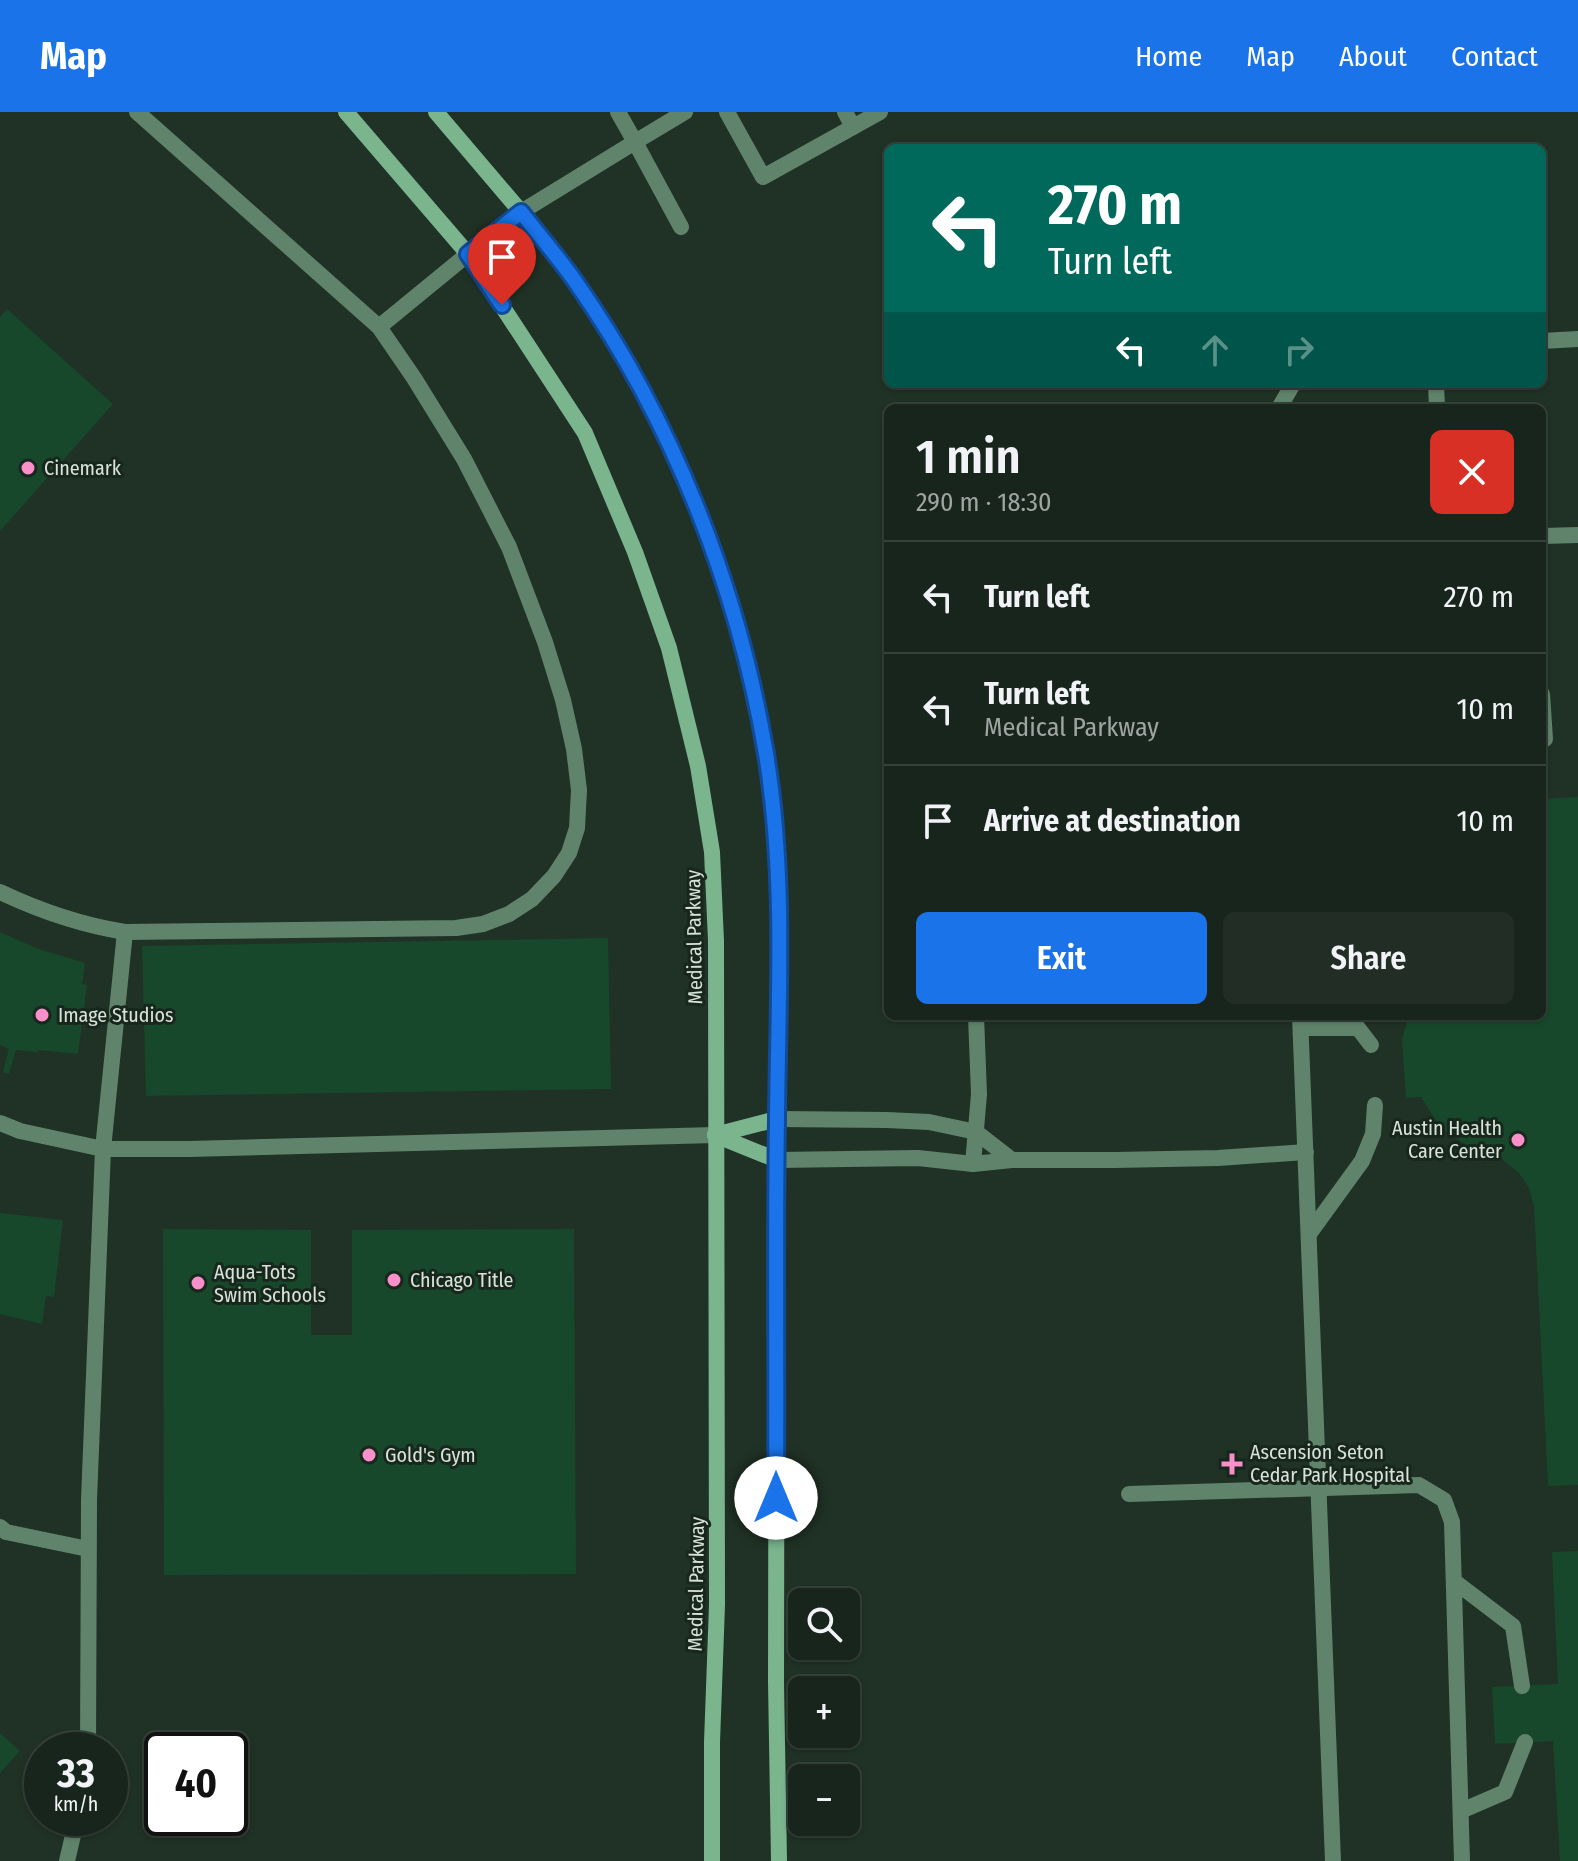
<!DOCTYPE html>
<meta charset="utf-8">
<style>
body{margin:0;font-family:"Fira Sans Condensed",sans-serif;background:#212d25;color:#f1f3f6;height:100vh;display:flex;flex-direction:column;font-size:30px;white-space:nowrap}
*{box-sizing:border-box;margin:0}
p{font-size:26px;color:#9fa5a3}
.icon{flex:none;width:44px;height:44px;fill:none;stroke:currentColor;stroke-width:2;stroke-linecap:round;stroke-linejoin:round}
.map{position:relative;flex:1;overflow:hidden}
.side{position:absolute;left:884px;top:292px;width:662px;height:616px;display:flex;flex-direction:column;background:#18251c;border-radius:12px;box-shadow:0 2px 6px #0004,0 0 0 2px #36423b}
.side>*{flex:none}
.banner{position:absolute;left:884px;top:32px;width:662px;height:244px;border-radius:12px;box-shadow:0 2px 6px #0004,0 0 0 2px #36423b;background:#00695c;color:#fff;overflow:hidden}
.fabs{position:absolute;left:788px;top:1476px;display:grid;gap:16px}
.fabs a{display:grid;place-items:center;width:72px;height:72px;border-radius:12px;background:#18251c;box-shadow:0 2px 6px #0004,0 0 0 2px #36423b;font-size:40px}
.speed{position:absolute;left:24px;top:1620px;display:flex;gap:16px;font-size:40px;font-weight:700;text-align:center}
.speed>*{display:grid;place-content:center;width:104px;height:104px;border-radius:50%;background:#18251c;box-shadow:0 2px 6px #0004,0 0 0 2px #36423b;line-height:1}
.speed small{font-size:20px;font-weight:400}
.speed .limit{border:4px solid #111;border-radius:12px;background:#fff;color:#111}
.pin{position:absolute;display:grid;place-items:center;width:68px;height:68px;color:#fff;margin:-82px -34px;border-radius:50% 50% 50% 0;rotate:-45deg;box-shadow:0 0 8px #0007}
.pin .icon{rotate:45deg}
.me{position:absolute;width:88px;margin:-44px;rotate:0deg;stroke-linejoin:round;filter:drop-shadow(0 0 6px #0008)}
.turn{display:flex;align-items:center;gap:28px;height:168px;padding:0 32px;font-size:36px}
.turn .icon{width:104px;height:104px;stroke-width:2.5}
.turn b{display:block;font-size:56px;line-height:68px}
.lanes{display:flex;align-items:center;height:76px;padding:0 32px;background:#0003;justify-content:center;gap:40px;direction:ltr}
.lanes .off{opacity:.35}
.round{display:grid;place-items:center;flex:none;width:84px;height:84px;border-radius:12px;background:#212d25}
.head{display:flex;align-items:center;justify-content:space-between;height:136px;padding:0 32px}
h1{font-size:48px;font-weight:600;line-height:60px}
.primary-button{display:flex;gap:16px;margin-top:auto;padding:16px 32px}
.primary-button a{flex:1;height:92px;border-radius:12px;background:#1a73e8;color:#fff;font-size:32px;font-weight:600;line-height:92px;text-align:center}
.primary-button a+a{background:#212d25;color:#f1f3f6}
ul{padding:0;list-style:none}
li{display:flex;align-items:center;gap:24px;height:112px;padding:0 32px;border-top:2px solid #36423b}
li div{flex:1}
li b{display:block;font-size:30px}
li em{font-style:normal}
header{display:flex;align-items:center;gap:48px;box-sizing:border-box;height:112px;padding:0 40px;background:#1a73e8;color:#fff}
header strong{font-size:38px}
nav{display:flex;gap:44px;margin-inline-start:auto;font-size:28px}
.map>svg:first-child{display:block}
.building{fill:#17482b}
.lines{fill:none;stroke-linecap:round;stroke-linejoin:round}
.lane{stroke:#60846b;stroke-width:16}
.secondary{stroke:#7bb58e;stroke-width:16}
.route-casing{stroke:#114b97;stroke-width:20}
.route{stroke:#1a73e8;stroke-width:14}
.poi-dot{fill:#f990ca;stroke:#17271c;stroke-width:3}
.labels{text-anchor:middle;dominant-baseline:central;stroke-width:6;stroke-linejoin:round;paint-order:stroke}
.poi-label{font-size:20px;fill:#d8e2db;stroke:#17271c;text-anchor:start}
.street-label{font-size:20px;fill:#d8e2db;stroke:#17271c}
</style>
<header>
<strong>Map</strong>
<nav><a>Home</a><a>Map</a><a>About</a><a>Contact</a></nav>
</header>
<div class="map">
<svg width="1578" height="1749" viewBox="0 0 1578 1749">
<rect width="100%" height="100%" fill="#203125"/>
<g class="building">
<polygon points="7,197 113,292 0,419 0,205"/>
<polygon points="1578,685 1578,1373 1548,1374 1534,1094 1529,1076 1519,1061 1502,1047 1467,1033 1450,1023 1439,1013 1421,985 1406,986 1402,927 1409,904 1542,904 1542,687"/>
<polygon points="0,820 36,836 85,851 82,872 87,873 78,942 38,938 38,940 16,938 9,962 3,960 9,937 0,933"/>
<polygon points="608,826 611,977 146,984 142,834"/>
<polygon points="0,1101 63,1108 54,1185 46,1184 42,1212 0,1202"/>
<polygon points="163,1117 311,1118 311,1223 352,1223 352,1118 574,1117 576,1462 164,1463"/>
<polygon points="1578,1439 1578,1749 1560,1749 1553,1629 1495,1632 1492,1575 1558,1572 1552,1440"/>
<polygon points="0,1621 20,1639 0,1661"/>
</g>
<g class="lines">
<g class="lane">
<polyline points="727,0 763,65 853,15"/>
<polyline points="845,0 853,15 880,0"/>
<polyline points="521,100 635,30 618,0"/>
<polyline points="681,115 635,30 685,0"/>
<polyline points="379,215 468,142"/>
<polyline points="1542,229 1578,227"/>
<polyline points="1436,272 1437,296"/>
<polyline points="1279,296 1293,272"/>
<polyline points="1542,424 1578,423"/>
<polyline points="1542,582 1545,627 1542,627"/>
<path d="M 0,780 C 40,799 81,813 125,820 L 456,816 L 483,812 L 509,802 L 532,787 L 554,764 L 569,741 L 577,716 L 579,678 L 574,637 L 563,588 L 545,530 L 509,435 L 464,347 L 414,266 L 379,215 L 137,0"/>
<polyline points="1300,904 1333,1749"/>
<polyline points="1301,916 1358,916 1371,933"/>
<polyline points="777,1007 887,1008 929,1010 976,1020 1012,1048"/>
<polyline points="0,1011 20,1019 103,1037 188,1037 715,1023"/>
<polyline points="777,1048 918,1046 973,1052 1012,1048 1115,1048 1218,1046 1306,1040"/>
<polyline points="973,1052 979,982 976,904"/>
<polyline points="1309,1122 1362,1049 1373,1022 1375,993"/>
<polyline points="1129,1382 1419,1373 1444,1388 1452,1410 1462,1749"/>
<polyline points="0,1415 6,1420 88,1437"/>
<polyline points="1454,1469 1513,1514 1522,1574"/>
<polyline points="88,1638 89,1388 103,1037 125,820"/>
<polyline points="1461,1699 1505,1680 1525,1630"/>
<polyline points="67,1749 77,1706"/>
</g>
<g class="secondary">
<polyline points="346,0 468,142 585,321 635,440 669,536 698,654 712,740 716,829 717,1493 712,1630 712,1749"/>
<polyline points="436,0 521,100 575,169 630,257 683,360 720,460 747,551 766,644 777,733 780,868 777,1007 776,1570 779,1749"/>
<polyline points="468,142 521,100"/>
<polyline points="715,1023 777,1048"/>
<polyline points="715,1023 777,1007"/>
</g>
</g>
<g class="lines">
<g class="route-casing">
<path id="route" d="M 502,193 L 468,142 L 521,100 C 539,123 558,145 575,169 C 673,309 738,475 766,642 C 786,763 778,886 777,1007 C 775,1133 777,1260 776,1386"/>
</g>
<use href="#route" class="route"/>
</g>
<g class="poi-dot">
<circle cx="28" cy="356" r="8"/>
<circle cx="42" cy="903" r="8"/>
<circle cx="1518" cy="1028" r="8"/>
<circle cx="394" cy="1168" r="8"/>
<circle cx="198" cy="1171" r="8"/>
<circle cx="369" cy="1343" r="8"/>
<path d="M1228 1340h8v8h8v8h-8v8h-8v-8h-8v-8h8z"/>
</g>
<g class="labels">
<g class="poi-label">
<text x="44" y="356">Cinemark</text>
<text x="58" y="903">Image Studios</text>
<text x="1502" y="1016" text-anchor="end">Austin Health<tspan x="1502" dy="23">Care Center</tspan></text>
<text x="214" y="1160">Aqua-Tots<tspan x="214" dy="23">Swim Schools</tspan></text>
<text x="410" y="1168">Chicago Title</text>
<text x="1250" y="1340">Ascension Seton<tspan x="1250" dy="23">Cedar Park Hospital</tspan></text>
<text x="385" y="1343">Gold's Gym</text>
</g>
<g class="street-label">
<text transform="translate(694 825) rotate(-91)">Medical Parkway</text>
<text transform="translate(696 1472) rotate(-89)">Medical Parkway</text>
</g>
</g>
</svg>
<div class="fabs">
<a><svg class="icon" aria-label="search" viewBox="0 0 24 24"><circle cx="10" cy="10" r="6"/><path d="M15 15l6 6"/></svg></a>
<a>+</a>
<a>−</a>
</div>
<div class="speed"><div>33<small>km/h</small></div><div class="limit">40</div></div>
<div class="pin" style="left:502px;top:193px;background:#d93025"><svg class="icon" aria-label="arrive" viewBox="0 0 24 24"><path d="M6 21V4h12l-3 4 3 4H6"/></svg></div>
<svg class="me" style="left:776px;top:1386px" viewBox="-20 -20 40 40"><circle r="19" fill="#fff"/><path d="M0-13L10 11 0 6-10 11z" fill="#1a73e8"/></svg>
<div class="banner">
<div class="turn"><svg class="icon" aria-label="left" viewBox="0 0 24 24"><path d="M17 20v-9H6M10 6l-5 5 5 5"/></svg><div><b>270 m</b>Turn left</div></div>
<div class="lanes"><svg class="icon" aria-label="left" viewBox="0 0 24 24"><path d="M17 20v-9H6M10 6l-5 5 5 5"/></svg><svg class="icon off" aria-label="ahead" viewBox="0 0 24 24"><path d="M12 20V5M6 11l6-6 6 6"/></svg><svg class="icon off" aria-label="right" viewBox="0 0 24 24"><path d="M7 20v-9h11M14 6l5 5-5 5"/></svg></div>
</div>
<section class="side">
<div class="head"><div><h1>1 min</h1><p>290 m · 18:30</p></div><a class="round" style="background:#d93025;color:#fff"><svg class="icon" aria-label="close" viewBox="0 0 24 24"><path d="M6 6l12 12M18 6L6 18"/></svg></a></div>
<ul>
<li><svg class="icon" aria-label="left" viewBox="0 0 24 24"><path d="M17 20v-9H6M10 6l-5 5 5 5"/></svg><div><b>Turn left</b></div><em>270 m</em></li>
<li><svg class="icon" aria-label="left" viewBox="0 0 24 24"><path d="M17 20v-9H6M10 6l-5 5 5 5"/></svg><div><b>Turn left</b><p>Medical Parkway</p></div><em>10 m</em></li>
<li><svg class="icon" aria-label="arrive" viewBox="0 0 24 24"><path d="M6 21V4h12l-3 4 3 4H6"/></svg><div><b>Arrive at destination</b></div><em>10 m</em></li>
</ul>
<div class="primary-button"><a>Exit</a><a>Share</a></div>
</section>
</div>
